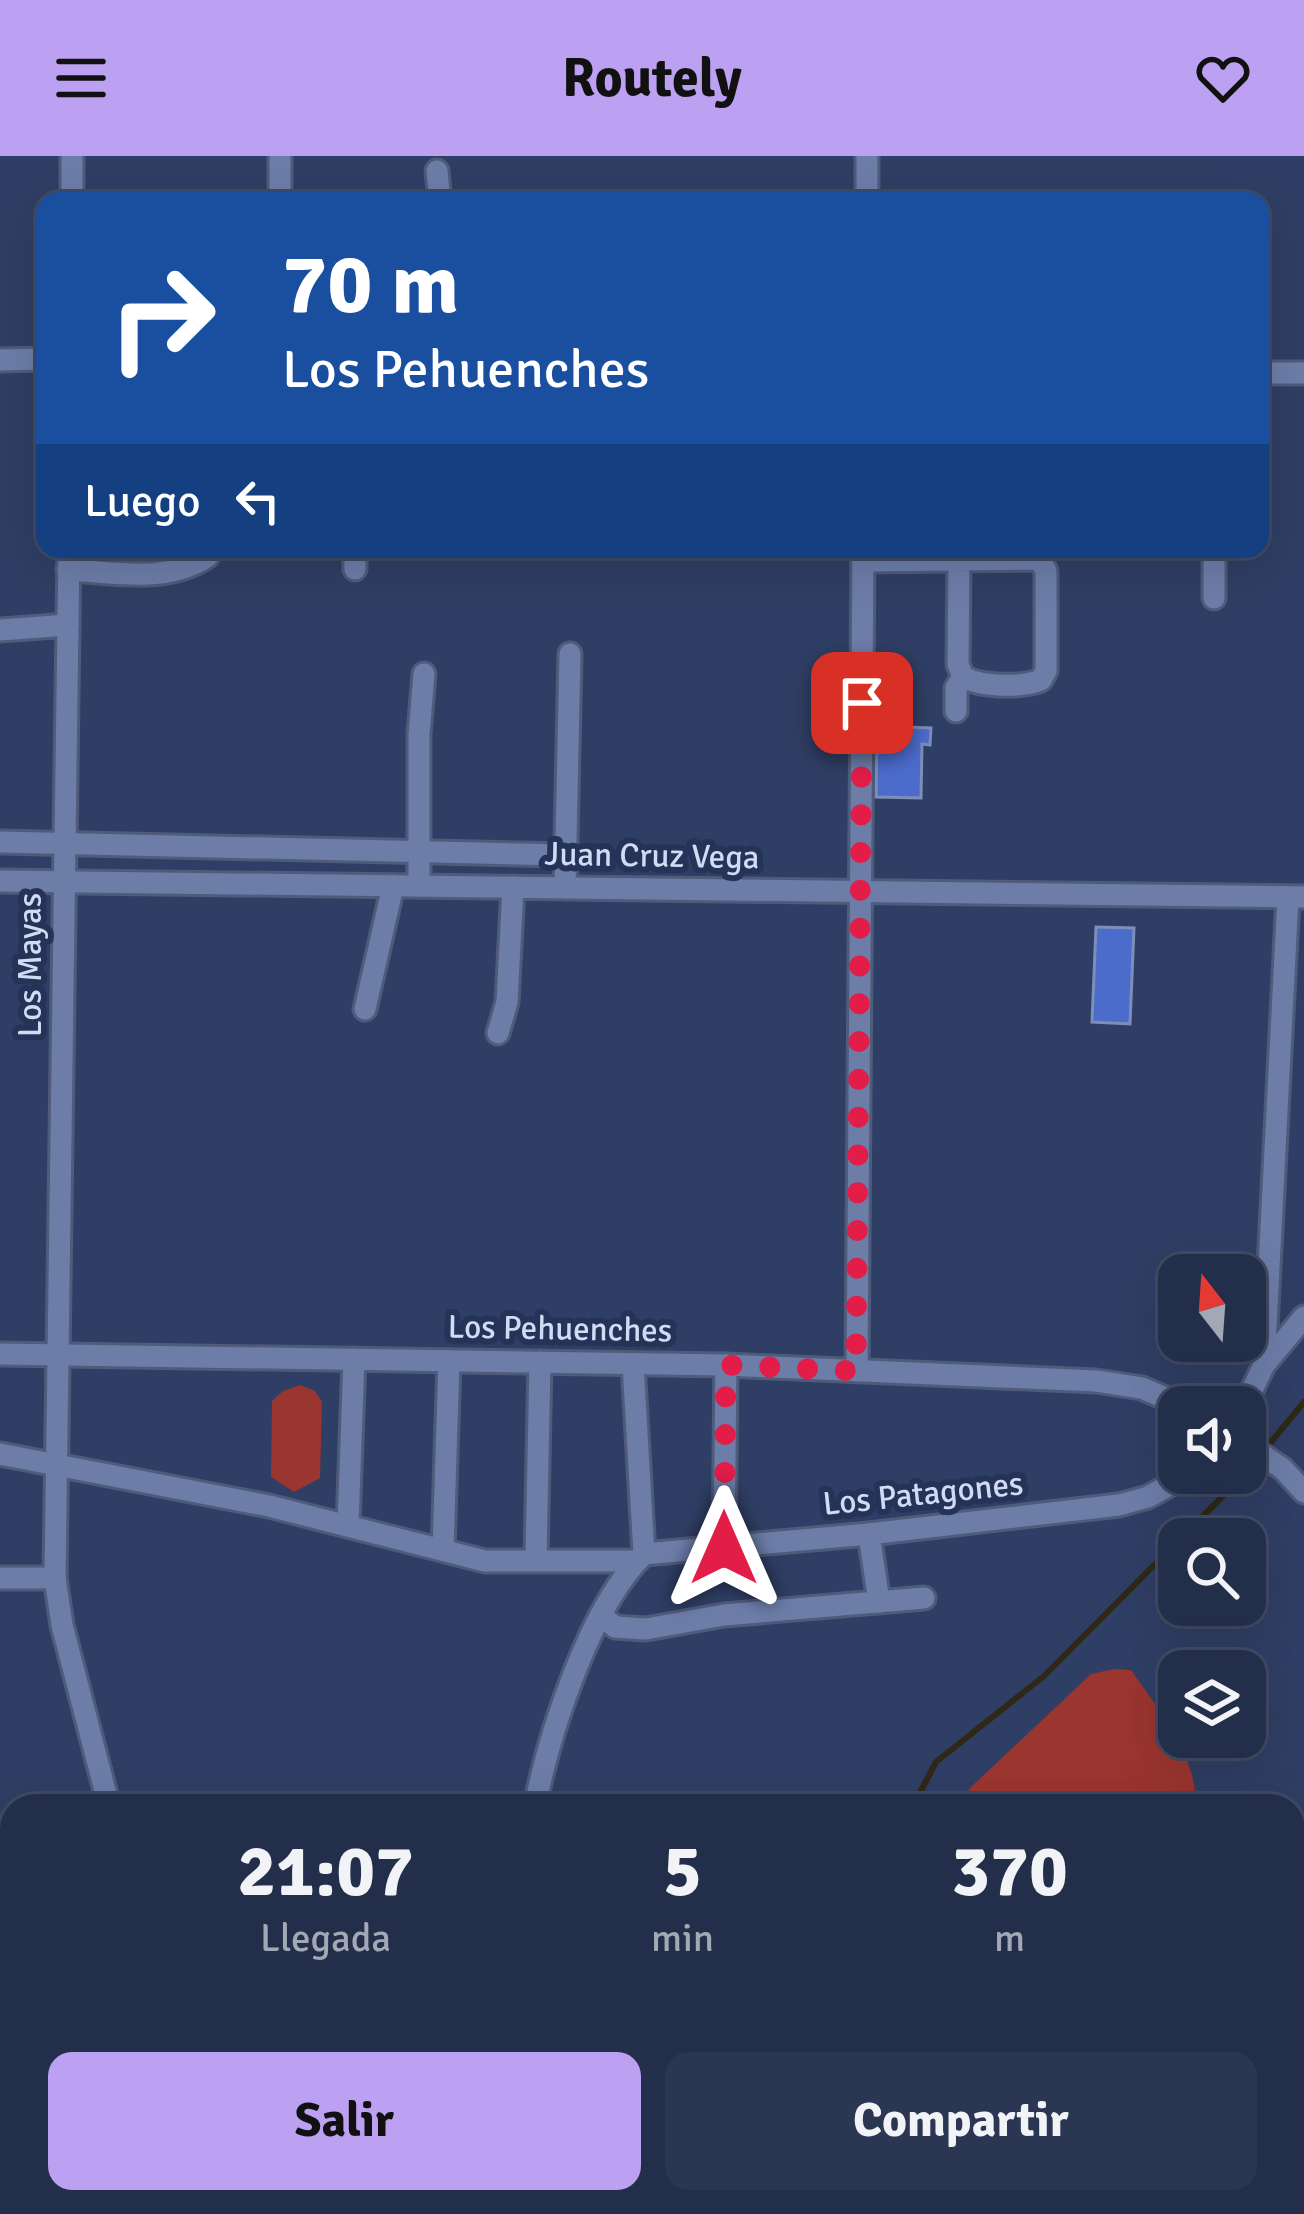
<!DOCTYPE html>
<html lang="es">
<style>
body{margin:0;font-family:Signika,sans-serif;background:#2b3652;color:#f1f3f6;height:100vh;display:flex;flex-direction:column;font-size:45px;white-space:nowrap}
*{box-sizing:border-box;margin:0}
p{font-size:39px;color:#a3a8b5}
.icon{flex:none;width:66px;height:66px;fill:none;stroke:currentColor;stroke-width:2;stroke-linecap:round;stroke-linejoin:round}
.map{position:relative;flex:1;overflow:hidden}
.drawer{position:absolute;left:0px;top:1638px;width:1305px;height:420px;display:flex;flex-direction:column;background:#232e4b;border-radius:36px 36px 0 0;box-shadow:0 12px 48px #0002,0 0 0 3px #404a63}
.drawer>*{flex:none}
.banner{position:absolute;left:36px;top:36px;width:1233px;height:366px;border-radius:24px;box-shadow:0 12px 48px #0002,0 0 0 3px #404a63;background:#1a4fa0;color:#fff;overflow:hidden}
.needle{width:78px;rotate:343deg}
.buttons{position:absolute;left:1158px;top:1098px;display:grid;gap:24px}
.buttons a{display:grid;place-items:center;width:108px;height:108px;border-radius:24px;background:#232e4b;box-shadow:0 12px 48px #0002,0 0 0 3px #404a63;font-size:60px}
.pin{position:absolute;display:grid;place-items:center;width:102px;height:102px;color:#fff;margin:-51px;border-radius:24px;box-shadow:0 6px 18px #0006}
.me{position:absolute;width:132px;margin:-66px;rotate:0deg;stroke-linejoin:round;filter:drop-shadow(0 0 9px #0008)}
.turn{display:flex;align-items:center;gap:42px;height:252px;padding:0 48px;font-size:54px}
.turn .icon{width:156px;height:156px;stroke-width:2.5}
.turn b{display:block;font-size:84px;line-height:102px}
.then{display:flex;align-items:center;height:114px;padding:0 48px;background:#0003;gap:24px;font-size:45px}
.eta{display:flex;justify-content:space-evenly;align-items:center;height:204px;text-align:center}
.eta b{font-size:72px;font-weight:700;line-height:84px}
.primary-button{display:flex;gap:24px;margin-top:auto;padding:24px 48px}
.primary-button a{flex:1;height:138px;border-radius:24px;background:#bca0f2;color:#111;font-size:48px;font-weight:700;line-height:138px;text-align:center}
.primary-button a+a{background:#2b3652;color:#f1f3f6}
header{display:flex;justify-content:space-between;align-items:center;height:156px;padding:0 48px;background:#bca0f2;color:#111;font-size:54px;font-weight:700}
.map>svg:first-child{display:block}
.green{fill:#9b352f}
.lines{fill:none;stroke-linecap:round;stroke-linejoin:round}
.stream{stroke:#2f2817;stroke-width:6}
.building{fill:#4c6ccc;stroke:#7c8eb9;stroke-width:3}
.minor-casing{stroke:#4f5b7b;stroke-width:27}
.minor{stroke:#6c7da8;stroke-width:21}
.route{stroke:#e11d48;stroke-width:21;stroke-dasharray:0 37.8}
.labels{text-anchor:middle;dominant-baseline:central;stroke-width:12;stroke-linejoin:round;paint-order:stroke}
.street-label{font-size:33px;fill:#d1dbf3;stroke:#253358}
</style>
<header><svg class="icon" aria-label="menu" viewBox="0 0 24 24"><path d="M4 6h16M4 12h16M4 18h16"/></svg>Routely<svg class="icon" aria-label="heart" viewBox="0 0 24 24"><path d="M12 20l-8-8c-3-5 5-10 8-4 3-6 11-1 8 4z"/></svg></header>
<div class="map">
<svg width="1304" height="2058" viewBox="0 0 1304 2058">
<rect width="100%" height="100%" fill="#2f3e64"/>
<g class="green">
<polygon points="300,1229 315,1235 322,1246 320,1322 294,1336 271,1321 272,1245 283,1235"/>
<path d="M 1114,1513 L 1131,1514 C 1157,1552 1199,1601 1195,1650 L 960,1650 L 970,1632 L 1091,1518 Z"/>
<polygon points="1293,1929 1304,1935 1304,2058 729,2058 740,2046 891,2046 932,2055 961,2046 1293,2046"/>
<polygon points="92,2046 297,2046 297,2058 85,2058"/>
</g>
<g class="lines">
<g class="stream">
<polyline points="1180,1383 1243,1320 1304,1246"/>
<polyline points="913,1650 936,1606 1044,1520 1179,1384"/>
<polyline points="853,2046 865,2058"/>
<polyline points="718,2058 721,2046"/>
<polyline points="820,2058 848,2046"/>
<polyline points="998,2058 1016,2048 1041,2058"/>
</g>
</g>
<g class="building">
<polygon points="877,570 931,572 930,589 922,588 921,642 876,641"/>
<polygon points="1096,771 1134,772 1130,868 1092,866"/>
</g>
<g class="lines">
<g class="minor-casing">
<g id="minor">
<polyline points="437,15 440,45"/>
<polyline points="72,45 72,0"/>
<polyline points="280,45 280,0"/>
<polyline points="867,45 867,0"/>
<polyline points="0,204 45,203"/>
<polyline points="1260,217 1304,217"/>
<polyline points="69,393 55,1422 62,1469 109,1650"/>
<path d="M 863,405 L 1036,403 L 1040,404 L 1046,415 L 1046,515 L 1041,524 C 1021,532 982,531 963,521 L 958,508 L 959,404"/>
<polyline points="355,413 355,393"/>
<path d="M 68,414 C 116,416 167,428 208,400"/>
<polyline points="1214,442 1214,393"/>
<polyline points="0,474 68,469"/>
<polyline points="956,555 956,532 963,521"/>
<polyline points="0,686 565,699"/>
<polyline points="0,725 1304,741"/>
<polyline points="419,730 419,578 424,518"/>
<polyline points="565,732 570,498"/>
<polyline points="365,853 393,730"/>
<polyline points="498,877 507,846 513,731"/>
<polyline points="0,1198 726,1209 1096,1225 1142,1232 1186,1251"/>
<polyline points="633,1208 644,1398"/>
<polyline points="1264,1209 1288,741"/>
<polyline points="857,1215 863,393"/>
<polyline points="1244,1251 1264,1209 1304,1161"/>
<polyline points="1245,1287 1283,1313 1304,1336"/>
<polyline points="0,1298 269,1350 485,1405 637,1405"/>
<polyline points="348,1370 354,1203"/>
<polyline points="869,1378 879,1446"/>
<polyline points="724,1392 726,1209"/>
<polyline points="443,1394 449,1205"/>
<polyline points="536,1402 540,1206"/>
<polyline points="0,1422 55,1422"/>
<polyline points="602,1460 615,1471 646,1473 724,1459 924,1442"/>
<path d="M 535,1650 C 549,1578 590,1450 644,1398 L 869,1378 L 1119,1349 L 1148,1341 L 1191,1317"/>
<polyline points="0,1885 12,1884"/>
</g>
</g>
<use href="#minor" class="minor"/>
</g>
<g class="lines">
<polyline class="route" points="724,1392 726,1209 856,1215 862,547"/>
</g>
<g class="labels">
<g class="street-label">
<text transform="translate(652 700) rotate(1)">Juan Cruz Vega</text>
<text transform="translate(30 809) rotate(-90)">Los Mayas</text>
<text transform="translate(560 1173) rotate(1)">Los Pehuenches</text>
<text transform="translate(923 1338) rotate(-6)">Los Patagones</text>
</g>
</g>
</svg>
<div class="buttons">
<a><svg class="needle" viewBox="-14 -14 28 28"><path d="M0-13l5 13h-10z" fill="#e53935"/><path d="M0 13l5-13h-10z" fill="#a3a8b5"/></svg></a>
<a><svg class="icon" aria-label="sound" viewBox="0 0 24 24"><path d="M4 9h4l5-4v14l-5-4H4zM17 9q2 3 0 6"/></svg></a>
<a><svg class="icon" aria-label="search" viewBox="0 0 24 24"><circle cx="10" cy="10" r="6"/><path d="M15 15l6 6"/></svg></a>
<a><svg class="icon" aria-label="layers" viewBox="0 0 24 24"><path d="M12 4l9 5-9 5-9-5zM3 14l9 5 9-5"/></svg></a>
</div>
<div class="pin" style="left:862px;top:547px;background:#d93025"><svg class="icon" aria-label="arrive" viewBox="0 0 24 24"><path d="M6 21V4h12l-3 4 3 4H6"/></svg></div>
<svg class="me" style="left:724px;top:1392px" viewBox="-20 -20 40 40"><path d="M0-17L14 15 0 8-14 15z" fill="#e11d48" stroke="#fff" stroke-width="4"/></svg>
<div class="banner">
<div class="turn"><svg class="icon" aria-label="right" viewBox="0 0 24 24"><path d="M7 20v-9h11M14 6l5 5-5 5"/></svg><div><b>70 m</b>Los Pehuenches</div></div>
<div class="then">Luego<svg class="icon" aria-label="left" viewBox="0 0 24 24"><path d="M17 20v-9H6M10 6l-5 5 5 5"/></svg></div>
</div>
<section class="drawer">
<div class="eta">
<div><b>21:07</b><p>Llegada</p></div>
<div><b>5</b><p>min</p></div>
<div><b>370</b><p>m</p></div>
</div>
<div class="primary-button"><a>Salir</a><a>Compartir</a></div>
</section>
</div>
